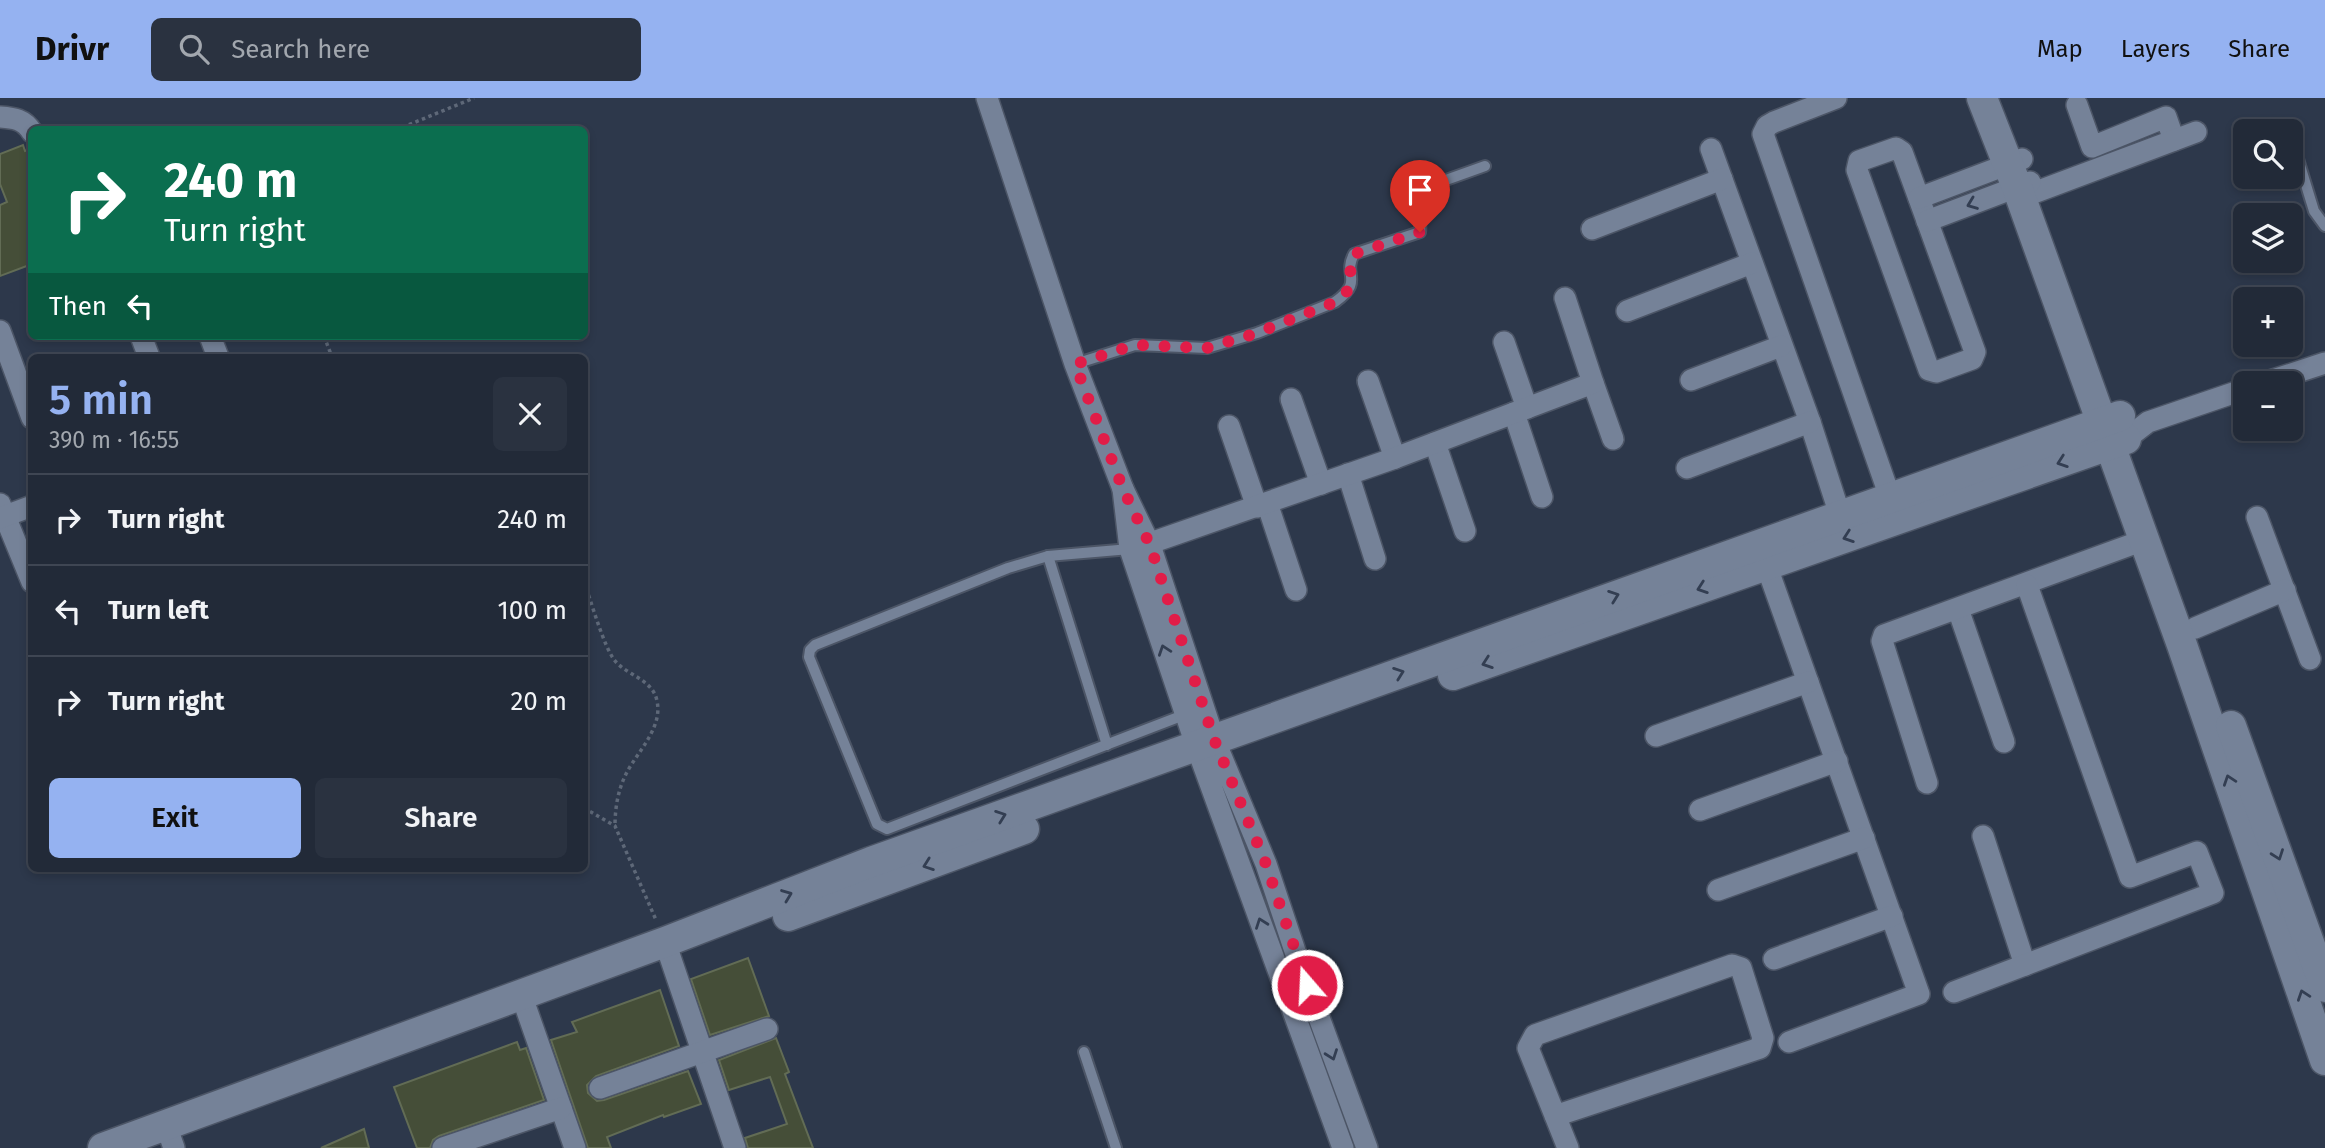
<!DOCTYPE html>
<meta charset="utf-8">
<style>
body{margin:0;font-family:"Fira Sans",sans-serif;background:#2a3240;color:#f1f3f6;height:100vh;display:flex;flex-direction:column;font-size:26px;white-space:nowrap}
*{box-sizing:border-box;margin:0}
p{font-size:23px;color:#a2a7ae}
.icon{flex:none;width:38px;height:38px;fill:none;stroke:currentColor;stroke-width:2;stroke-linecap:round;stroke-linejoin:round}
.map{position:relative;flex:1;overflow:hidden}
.side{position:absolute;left:28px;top:256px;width:560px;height:518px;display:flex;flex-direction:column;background:#222a38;border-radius:10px;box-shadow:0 4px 10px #0003,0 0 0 2px #3f4653}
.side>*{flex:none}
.top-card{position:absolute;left:28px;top:28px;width:560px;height:214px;border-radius:10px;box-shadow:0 4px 10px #0003,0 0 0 2px #3f4653;background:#0b6e4f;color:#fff;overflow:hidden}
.tools{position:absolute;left:2233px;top:21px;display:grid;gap:14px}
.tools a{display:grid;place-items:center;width:70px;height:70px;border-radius:10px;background:#222a38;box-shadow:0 4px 10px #0003,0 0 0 2px #3f4653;font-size:35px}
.pin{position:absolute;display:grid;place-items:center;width:60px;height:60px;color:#fff;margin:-72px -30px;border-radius:50% 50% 50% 0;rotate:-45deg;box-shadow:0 0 7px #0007}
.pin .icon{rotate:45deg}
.me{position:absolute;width:77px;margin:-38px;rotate:341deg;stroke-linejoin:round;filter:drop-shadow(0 0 5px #0008)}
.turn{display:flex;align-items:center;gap:24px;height:147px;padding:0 21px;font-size:32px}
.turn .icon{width:91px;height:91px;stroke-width:2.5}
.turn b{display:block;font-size:49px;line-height:60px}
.then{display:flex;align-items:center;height:66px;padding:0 21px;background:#0003;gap:14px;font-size:26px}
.round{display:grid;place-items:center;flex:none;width:74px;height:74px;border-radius:10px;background:#2a3240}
.head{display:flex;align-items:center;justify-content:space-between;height:119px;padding:0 21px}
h1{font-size:42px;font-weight:600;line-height:52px;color:#95b2f1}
.button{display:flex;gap:14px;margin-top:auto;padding:14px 21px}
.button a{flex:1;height:80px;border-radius:10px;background:#95b2f1;color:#111;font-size:28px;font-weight:600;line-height:80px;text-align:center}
.button a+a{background:#2a3240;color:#f1f3f6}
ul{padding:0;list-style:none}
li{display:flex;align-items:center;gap:21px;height:91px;padding:0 21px;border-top:2px solid #3f4653}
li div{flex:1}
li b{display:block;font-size:26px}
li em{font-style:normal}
header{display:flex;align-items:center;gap:42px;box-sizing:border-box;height:98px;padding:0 35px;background:#95b2f1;color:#111}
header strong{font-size:33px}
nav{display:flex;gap:38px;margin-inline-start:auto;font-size:24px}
.search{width:490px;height:63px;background:#2a3240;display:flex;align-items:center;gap:18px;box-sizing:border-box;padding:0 24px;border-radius:10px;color:#a2a7ae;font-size:26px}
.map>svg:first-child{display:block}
.building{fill:#454e38;stroke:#626c55;stroke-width:2}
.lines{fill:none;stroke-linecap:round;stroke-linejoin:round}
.lane-casing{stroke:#4c5566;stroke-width:14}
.street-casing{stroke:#4c5566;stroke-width:24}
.secondary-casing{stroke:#4c5566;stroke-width:33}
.path{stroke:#5e6878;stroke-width:3.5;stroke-dasharray:3.5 3.5;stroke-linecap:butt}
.lane{stroke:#758298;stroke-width:10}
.street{stroke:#758298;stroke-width:21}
.secondary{stroke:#758298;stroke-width:30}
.oneway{stroke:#333e52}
.route{stroke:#e11d48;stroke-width:12;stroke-dasharray:0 21.6}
</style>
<header>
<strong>Drivr</strong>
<div class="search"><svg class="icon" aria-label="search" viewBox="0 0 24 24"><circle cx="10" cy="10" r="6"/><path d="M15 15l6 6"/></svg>Search here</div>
<nav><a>Map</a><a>Layers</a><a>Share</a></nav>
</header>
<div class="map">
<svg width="2325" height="1050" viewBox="0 0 2325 1050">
<rect width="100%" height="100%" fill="#2d384b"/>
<g class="building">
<polygon points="23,47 25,53 32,51 32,166 0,178 0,107 7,104 0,86 0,56"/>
<polygon points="748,860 769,918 710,937 691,881"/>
<polygon points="660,892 679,948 596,978 587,987 588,995 597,1003 604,1002 688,973 701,1006 664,1019 663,1017 607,1039 611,1050 588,1050 551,942 577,934 572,924"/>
<polygon points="776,940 789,974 785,976 813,1050 748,1050 745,1040 787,1026 770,979 729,992 719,962"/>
<polygon points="517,944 520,952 526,950 544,1002 439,1038 433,1042 430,1050 417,1050 394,989"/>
<polygon points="364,1031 369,1050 321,1050"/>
</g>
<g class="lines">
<g class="lane-casing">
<g id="lane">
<polyline points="2291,38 2314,113 2325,128"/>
<path d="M 1075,266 L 1135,247 L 1207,250 L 1257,235 L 1335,204 C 1365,182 1342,178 1354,156 L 1420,134 C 1423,120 1410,105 1418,92 L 1485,68"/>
<polyline points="1130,451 1048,458 1008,470 815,547 810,552 809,559 877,726 887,731 1189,615"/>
<polyline points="1048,458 1107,647"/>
<polyline points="1084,954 1116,1050"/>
</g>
</g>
<g class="street-casing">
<g id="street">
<polyline points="987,0 1075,266 1123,391"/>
<polyline points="1836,0 1774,24 1767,28 1763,36 1890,399"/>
<polyline points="2077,7 2092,49 2166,19 2174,42"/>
<path d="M 0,19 C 14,20 24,21 32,34"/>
<polygon points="1896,50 1902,54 1975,254 1972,261 1936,274 1929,272 1857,72 1859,63"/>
<polyline points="1711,51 1810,324 1840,417"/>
<polyline points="1919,100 2022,61"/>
<polyline points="2020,100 2196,34"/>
<polyline points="1927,123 2030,84"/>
<polyline points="1592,131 1722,81"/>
<polyline points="1627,213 1752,165"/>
<polyline points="0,233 32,320"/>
<polyline points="141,238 149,259"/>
<polyline points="210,238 218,259"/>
<polyline points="1504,244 1527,310"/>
<polyline points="1691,282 1781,248"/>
<polyline points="1368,283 1395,360"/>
<polyline points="1593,285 1613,341"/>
<polyline points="2264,285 2325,265"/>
<polyline points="1291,301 1321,386"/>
<polyline points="1514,315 1542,399"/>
<polyline points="1229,328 1257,409"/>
<polyline points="2126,341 2148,324 2245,291"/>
<polyline points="1435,345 1465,433"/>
<polyline points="1687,370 1810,324"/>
<polyline points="1348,376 1375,461"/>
<polyline points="1267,405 1296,492"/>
<polyline points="0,406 32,484"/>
<polyline points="2257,419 2310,561"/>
<polyline points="0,420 32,408"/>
<polyline points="1136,450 1395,360 1593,285 1565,200"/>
<polyline points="1762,455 1919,896 1789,944"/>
<polyline points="1958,511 2004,644"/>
<polyline points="2195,530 2285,492"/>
<polyline points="1656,638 1808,584"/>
<polyline points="1927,685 1882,543 1884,537 2144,442"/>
<polyline points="1700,712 1837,663"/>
<polyline points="1983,738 2025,867"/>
<polyline points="1718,792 1864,740"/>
<polyline points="665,844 735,1050"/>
<polyline points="1774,861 1892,818"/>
<polyline points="1954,894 2213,795 2197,754 2130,779 2027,487"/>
<polyline points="521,896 575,1050"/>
<polyline points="600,990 767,931"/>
<polyline points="1555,1018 1760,950 1763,940 1741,870 1732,867 1535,937 1528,950 1568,1050"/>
<polyline points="166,1027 174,1050"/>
<polyline points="443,1050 561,1010"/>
<polyline points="1343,1050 1196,647 1130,451 1123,391 1150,447 1214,641 1266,766 1299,865 1367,1050"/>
</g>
</g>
<g class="secondary-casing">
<g id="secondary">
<polyline points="1982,0 2017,89 2182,547 2325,962"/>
<polyline points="1453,577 2126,341"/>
<polyline points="2231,628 2325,889"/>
<polyline points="788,818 1024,731"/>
<polyline points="103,1050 665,844 871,764 2120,318"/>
</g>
</g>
<g class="path">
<polyline points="396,32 474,0"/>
<polyline points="324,238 332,259"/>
<path d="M 584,484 C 591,502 604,551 616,564 C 629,578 653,582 657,603 C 663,630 637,654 626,676 C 618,692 615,710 615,728"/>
<polyline points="584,710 615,728 656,822"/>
</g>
<use href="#lane" class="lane"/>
<use href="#street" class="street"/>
<use href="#secondary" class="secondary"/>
</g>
<defs><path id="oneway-chevron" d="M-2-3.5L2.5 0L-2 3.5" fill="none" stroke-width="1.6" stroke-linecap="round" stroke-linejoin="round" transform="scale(1.75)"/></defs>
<g class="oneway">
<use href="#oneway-chevron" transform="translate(1972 106) rotate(159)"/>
<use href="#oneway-chevron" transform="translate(2062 364) rotate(161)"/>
<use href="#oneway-chevron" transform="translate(1848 439) rotate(161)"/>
<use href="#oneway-chevron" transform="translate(1702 490) rotate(161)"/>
<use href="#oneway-chevron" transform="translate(1614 498) rotate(-20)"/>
<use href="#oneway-chevron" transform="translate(1164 552) rotate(-109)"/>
<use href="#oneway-chevron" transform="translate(1487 565) rotate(161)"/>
<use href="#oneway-chevron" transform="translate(1399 575) rotate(-20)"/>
<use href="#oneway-chevron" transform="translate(2229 682) rotate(-109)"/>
<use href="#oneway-chevron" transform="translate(1001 718) rotate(-20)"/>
<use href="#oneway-chevron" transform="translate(2278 757) rotate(70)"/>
<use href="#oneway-chevron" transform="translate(928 767) rotate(160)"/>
<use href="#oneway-chevron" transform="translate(787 797) rotate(-21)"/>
<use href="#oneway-chevron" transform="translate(1261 825) rotate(-110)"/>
<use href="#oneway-chevron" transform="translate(2303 897) rotate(-109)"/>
<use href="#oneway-chevron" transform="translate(1332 957) rotate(70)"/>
</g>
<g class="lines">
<path class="route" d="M 1307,887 L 1266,766 L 1214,641 L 1150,447 L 1123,391 L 1075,266 L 1135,247 L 1207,250 L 1257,235 L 1335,204 C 1365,182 1342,178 1354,156 L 1420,134"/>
</g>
</svg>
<div class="tools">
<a><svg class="icon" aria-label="search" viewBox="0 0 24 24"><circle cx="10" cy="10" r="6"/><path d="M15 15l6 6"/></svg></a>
<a><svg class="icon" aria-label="layers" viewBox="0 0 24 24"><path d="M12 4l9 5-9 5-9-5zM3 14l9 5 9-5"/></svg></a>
<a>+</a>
<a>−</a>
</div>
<div class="pin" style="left:1420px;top:134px;background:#d93025"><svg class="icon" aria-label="arrive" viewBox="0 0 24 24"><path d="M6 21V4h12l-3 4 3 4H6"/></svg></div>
<svg class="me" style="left:1307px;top:887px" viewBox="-20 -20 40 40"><circle r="17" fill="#e11d48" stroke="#fff" stroke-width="3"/><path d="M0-11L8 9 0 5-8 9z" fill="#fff"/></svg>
<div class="top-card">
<div class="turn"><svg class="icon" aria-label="right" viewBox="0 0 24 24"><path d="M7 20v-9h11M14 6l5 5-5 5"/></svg><div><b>240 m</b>Turn right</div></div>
<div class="then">Then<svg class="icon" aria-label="left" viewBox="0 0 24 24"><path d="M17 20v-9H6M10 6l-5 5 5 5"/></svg></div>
</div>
<section class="side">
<div class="head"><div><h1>5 min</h1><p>390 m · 16:55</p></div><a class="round"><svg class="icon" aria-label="close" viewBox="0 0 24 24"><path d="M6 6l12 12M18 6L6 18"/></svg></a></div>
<ul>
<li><svg class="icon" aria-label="right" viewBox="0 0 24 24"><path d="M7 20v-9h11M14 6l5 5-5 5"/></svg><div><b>Turn right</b></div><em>240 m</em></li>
<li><svg class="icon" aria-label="left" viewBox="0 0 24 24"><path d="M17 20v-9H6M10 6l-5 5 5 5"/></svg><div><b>Turn left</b></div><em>100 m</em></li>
<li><svg class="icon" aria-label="right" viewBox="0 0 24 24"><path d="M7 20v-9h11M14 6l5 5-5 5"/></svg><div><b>Turn right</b></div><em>20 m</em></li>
</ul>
<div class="button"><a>Exit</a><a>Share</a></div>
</section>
</div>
